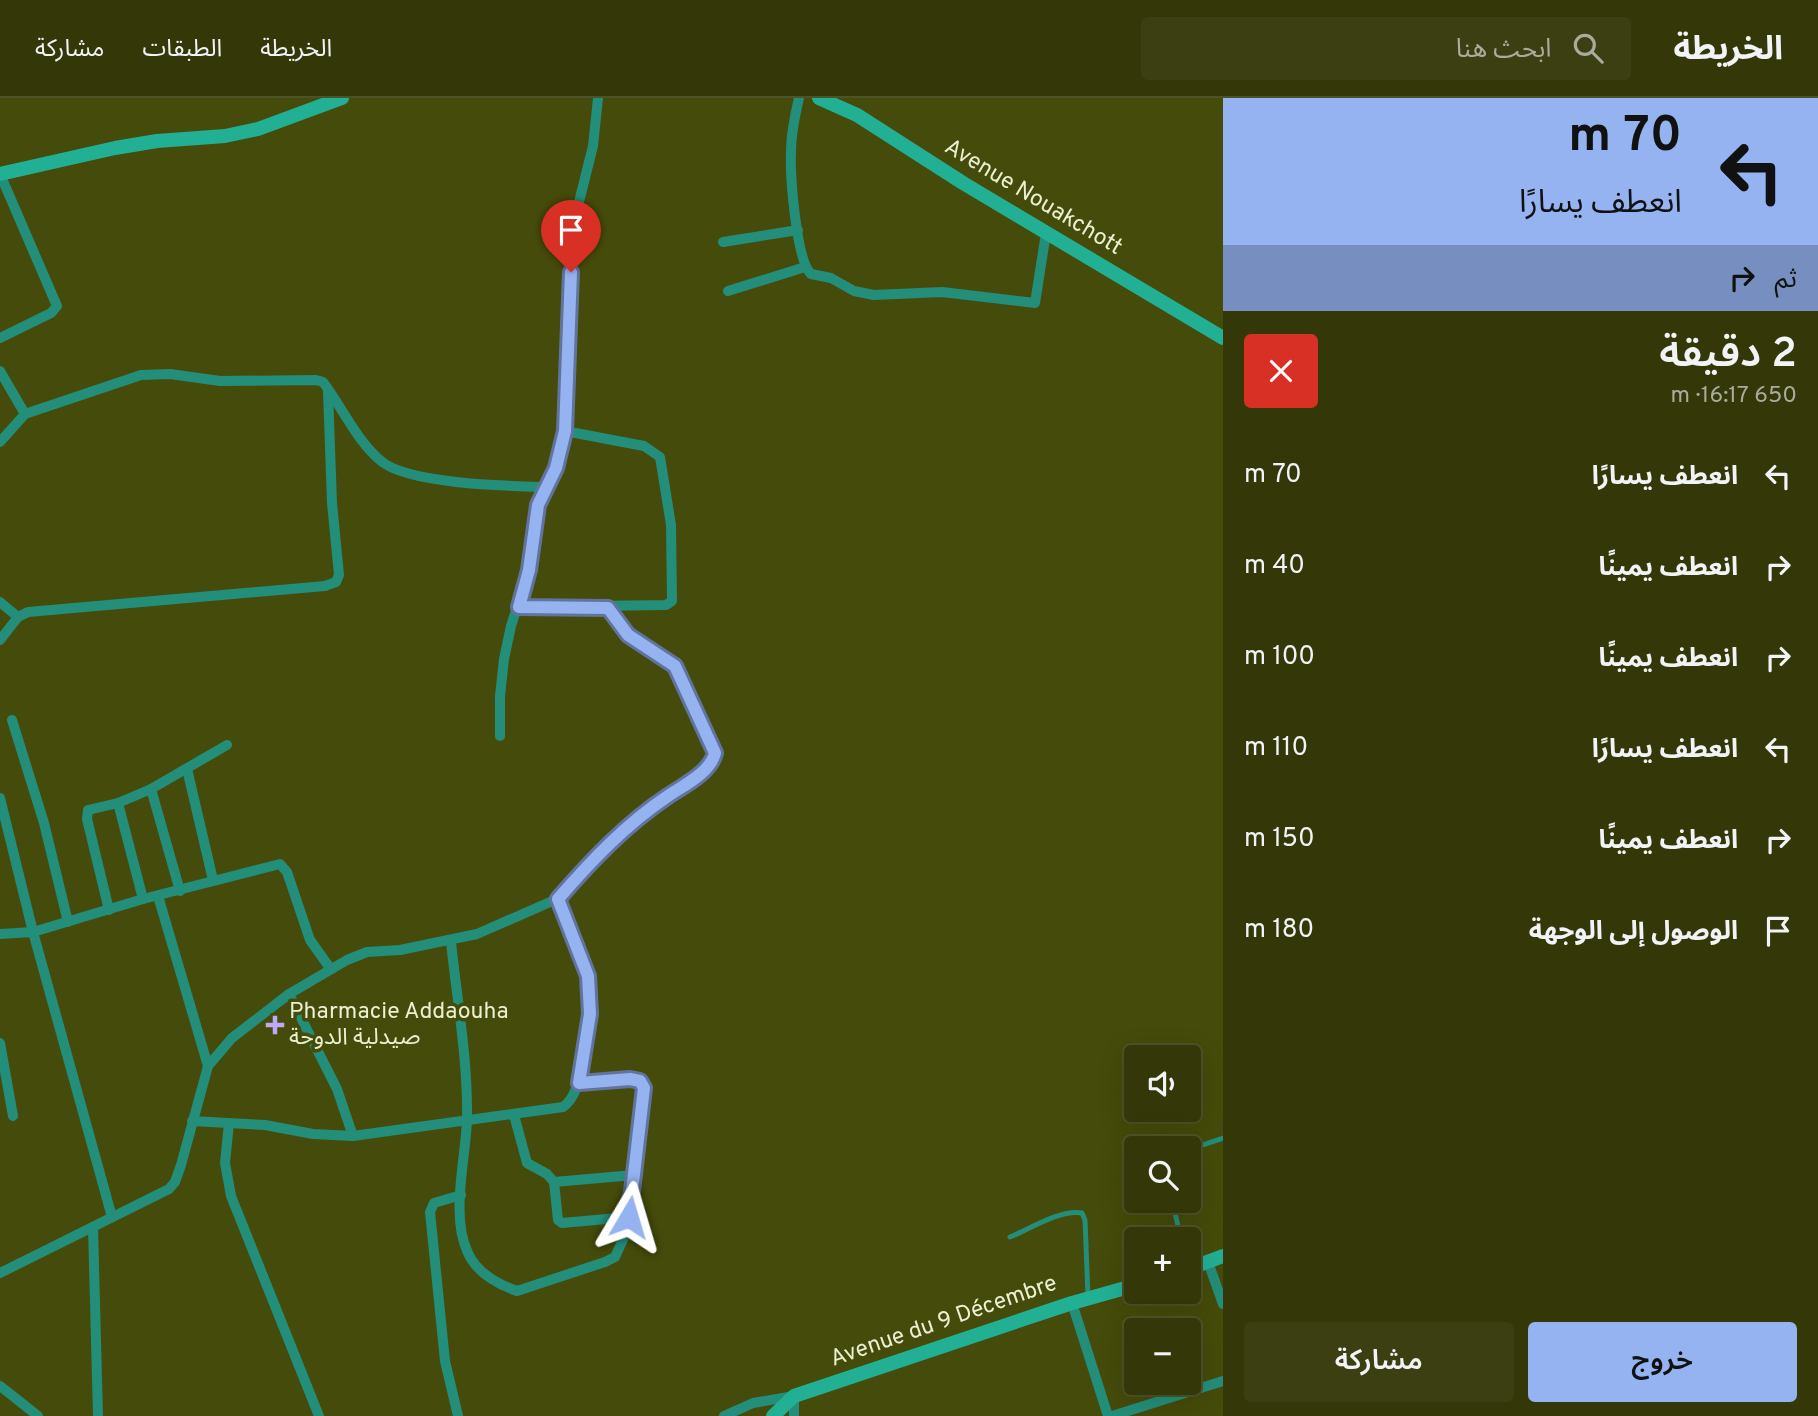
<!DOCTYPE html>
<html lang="ar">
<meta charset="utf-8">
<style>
body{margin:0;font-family:Overpass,"Noto Sans Arabic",sans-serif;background:#3c3f12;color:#f1f3f6;direction:rtl;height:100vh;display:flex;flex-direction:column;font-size:26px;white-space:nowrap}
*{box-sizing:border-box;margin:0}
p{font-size:23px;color:#a9ac9c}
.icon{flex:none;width:38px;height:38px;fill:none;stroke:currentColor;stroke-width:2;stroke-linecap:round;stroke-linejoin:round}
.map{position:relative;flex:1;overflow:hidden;direction:ltr}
.sheet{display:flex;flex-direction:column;background:#343808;width:595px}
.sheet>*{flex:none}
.hud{background:#95b2f1;color:#111;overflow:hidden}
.tools{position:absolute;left:1124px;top:947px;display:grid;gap:14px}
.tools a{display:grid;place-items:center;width:77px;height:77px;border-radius:7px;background:#343808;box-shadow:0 7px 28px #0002,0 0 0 2px #4e5229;font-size:35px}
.pin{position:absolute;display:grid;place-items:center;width:60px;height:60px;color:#fff;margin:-72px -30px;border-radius:50% 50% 50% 0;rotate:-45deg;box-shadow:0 0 7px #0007}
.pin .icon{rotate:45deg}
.me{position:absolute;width:77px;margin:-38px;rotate:7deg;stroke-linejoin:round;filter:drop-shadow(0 0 5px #0008)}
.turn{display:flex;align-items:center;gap:24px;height:147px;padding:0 21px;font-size:32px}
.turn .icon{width:91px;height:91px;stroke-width:2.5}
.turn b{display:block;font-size:49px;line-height:60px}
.then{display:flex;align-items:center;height:66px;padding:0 21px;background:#0003;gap:14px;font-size:26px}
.round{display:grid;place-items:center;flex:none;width:74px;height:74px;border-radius:7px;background:#3c3f12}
.head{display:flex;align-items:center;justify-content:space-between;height:119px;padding:0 21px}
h1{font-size:42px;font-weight:600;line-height:52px}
.cta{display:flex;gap:14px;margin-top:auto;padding:14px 21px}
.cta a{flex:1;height:80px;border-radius:7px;background:#95b2f1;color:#111;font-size:28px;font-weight:600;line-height:80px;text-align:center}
.cta a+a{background:#3c3f12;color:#f1f3f6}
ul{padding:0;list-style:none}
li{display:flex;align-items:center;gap:21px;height:91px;padding:0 21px}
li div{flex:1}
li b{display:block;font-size:26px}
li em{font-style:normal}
header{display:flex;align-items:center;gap:42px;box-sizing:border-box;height:98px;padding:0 35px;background:#343808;border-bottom:2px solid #4e5229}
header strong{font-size:33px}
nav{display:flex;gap:38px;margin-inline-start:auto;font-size:24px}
.search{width:490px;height:63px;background:#3c3f12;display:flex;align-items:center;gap:18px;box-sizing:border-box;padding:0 24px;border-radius:7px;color:#a9ac9c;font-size:26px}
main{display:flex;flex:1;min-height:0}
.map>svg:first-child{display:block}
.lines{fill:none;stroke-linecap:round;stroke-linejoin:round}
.lane{stroke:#238e79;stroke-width:5}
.street{stroke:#238e79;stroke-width:10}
.secondary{stroke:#22b095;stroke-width:14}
.route-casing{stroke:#61749d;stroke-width:18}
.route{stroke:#95b2f1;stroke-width:12}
.poi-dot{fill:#bda9f5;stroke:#454b0a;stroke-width:2.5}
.labels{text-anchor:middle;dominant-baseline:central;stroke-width:7;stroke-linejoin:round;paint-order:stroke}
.street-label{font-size:23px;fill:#eaf0d1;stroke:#454b0a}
.poi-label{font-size:23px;fill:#eaf0d1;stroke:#454b0a;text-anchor:start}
</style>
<header>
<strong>الخريطة</strong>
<div class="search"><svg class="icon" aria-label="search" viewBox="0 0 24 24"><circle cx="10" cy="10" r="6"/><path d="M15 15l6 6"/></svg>ابحث هنا</div>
<nav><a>الخريطة</a><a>الطبقات</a><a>مشاركة</a></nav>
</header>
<main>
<section class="sheet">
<div class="hud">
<div class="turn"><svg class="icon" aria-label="left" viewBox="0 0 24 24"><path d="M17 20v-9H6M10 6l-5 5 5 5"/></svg><div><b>70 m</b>انعطف يسارًا</div></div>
<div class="then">ثم<svg class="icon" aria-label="right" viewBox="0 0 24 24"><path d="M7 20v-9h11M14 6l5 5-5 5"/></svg></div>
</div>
<div class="head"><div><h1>2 دقيقة</h1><p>650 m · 16:17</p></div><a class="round" style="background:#d93025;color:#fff"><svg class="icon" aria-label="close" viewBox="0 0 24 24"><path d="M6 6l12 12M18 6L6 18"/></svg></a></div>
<ul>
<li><svg class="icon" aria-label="left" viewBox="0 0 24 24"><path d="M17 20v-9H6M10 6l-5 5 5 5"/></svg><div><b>انعطف يسارًا</b></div><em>70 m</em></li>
<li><svg class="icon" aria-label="right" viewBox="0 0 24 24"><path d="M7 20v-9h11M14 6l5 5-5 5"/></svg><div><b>انعطف يمينًا</b></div><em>40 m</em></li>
<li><svg class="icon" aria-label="right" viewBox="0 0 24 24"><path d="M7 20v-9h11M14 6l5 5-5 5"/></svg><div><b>انعطف يمينًا</b></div><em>100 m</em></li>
<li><svg class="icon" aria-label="left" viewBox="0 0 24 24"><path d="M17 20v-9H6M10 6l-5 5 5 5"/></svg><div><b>انعطف يسارًا</b></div><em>110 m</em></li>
<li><svg class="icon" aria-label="right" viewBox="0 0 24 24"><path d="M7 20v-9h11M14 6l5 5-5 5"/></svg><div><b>انعطف يمينًا</b></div><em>150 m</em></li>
<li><svg class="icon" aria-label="arrive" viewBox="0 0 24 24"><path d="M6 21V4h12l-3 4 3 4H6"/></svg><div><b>الوصول إلى الوجهة</b></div><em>180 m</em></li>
</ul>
<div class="cta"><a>خروج</a><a>مشاركة</a></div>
</section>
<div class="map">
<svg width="1223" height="1318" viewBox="0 0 1223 1318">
<rect width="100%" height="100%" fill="#454b0a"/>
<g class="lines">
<g class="lane">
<polyline points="1188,1052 1223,1040"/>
<polyline points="1172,1102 1181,1141"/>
<path d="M 1010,1139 C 1030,1131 1060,1111 1082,1115 L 1085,1122 L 1088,1198"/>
</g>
<g class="street">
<path d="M 799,0 C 795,17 791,36 791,54 C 790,76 796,162 811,176 L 831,180 L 854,193 L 874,197 L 942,194 L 1035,205 L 1046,135"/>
<polyline points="723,144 798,132"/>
<polyline points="728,193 805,169"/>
<polyline points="0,240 51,215 57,208 0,76"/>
<path d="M 0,273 L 25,316 L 141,277 L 170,276 L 220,283 L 316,282 L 323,284 C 342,309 356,342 381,363 C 408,386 508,388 545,389"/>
<polyline points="0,344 25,316"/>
<polyline points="0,504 18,519"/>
<polyline points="519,509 666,507 672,503 671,427 660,359 644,348 565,333"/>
<polyline points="0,542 18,519 28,514 325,488 336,484 339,477 332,405 328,293"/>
<polyline points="12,622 44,725 68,824"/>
<polyline points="500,638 500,598 504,561 511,528 529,472 539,407 556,370 565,333 572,153 579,104 593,48 598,0"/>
<polyline points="187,671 213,782"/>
<polyline points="151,691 180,793"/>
<polyline points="0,700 33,834 112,1119"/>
<polyline points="118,705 143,801"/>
<polyline points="158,798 208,968"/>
<polyline points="109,812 87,721 88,712 118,705 151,691 227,647"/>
<polyline points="0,836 33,834 143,801 280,766 287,774 310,842 330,870"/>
<path d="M 451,844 C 457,902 468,962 467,1021 C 466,1060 450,1118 468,1155 C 477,1175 497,1186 517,1193 L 605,1164 L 615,1159 L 625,1137 L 644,990 L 640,983 L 630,981 L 579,985"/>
<polyline points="289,896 337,991 353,1038"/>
<polyline points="0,945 13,1018"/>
<polyline points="514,1017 527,1065 547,1076 554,1084 558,1122 562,1125 629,1119"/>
<path d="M 192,1023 L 265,1027 L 313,1036 L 353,1038 L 563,1009 C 587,994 594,905 588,878 C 581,852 568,826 557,801"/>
<polyline points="229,1025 225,1065 231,1098 319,1318"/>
<polyline points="554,1084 634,1077"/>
<polyline points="93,1129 98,1318"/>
<polyline points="1208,1164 1223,1206"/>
<polyline points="0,1175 169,1091 175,1084 181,1067 208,968 232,940 289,896 347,862 367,854 400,852 477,836 557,801 632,725 710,667 715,659 714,649 675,568 628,537 608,510"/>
<polyline points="1072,1205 1108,1318"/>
<polyline points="0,1288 38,1318"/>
<polyline points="458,1318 445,1263 430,1114 434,1105 461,1097"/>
<polyline points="724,1318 753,1305 794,1298 794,1318"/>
<polyline points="1112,1318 1223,1283"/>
</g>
<g class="secondary">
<polyline points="819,0 857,17 963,85 1223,240"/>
<polyline points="0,76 115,50 157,43 225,38 258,31 342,0"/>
<polyline points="1188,1171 1223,1158"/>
<polyline points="773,1318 794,1298 1072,1205 1136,1187"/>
</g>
</g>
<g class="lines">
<g class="route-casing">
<path id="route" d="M 571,174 L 565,333 L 556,370 L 538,407 L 529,472 L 519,509 L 608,510 L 628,537 L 675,568 L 715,655 C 710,675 684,687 668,698 C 626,726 591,763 558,801 L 588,878 L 590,916 L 579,985 L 630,981 L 640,983 L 644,990 L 629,1119"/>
</g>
<use href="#route" class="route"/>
</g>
<path class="poi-dot" d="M271.5 916.5h7v7h7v7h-7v7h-7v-7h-7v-7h7z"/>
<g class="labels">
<g class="street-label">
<text transform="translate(1033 100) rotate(31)">Avenue Nouakchott</text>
<text transform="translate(944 1224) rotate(-19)">Avenue du 9 Décembre</text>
</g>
<g class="poi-label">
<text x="289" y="914">Pharmacie Addaouha<tspan x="289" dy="26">صيدلية الدوحة</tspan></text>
</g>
</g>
</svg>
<div class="tools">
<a><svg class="icon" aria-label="sound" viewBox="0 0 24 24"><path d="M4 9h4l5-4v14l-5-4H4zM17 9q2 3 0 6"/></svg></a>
<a><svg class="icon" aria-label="search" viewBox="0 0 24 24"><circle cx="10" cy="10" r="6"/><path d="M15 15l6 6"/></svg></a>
<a>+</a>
<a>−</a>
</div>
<div class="pin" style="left:571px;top:174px;background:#d93025"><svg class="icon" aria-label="arrive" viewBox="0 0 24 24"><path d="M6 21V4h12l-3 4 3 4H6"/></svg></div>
<svg class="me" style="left:629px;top:1119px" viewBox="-20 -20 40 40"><path d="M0-17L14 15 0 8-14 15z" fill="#95b2f1" stroke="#fff" stroke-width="4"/></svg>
</div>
</main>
